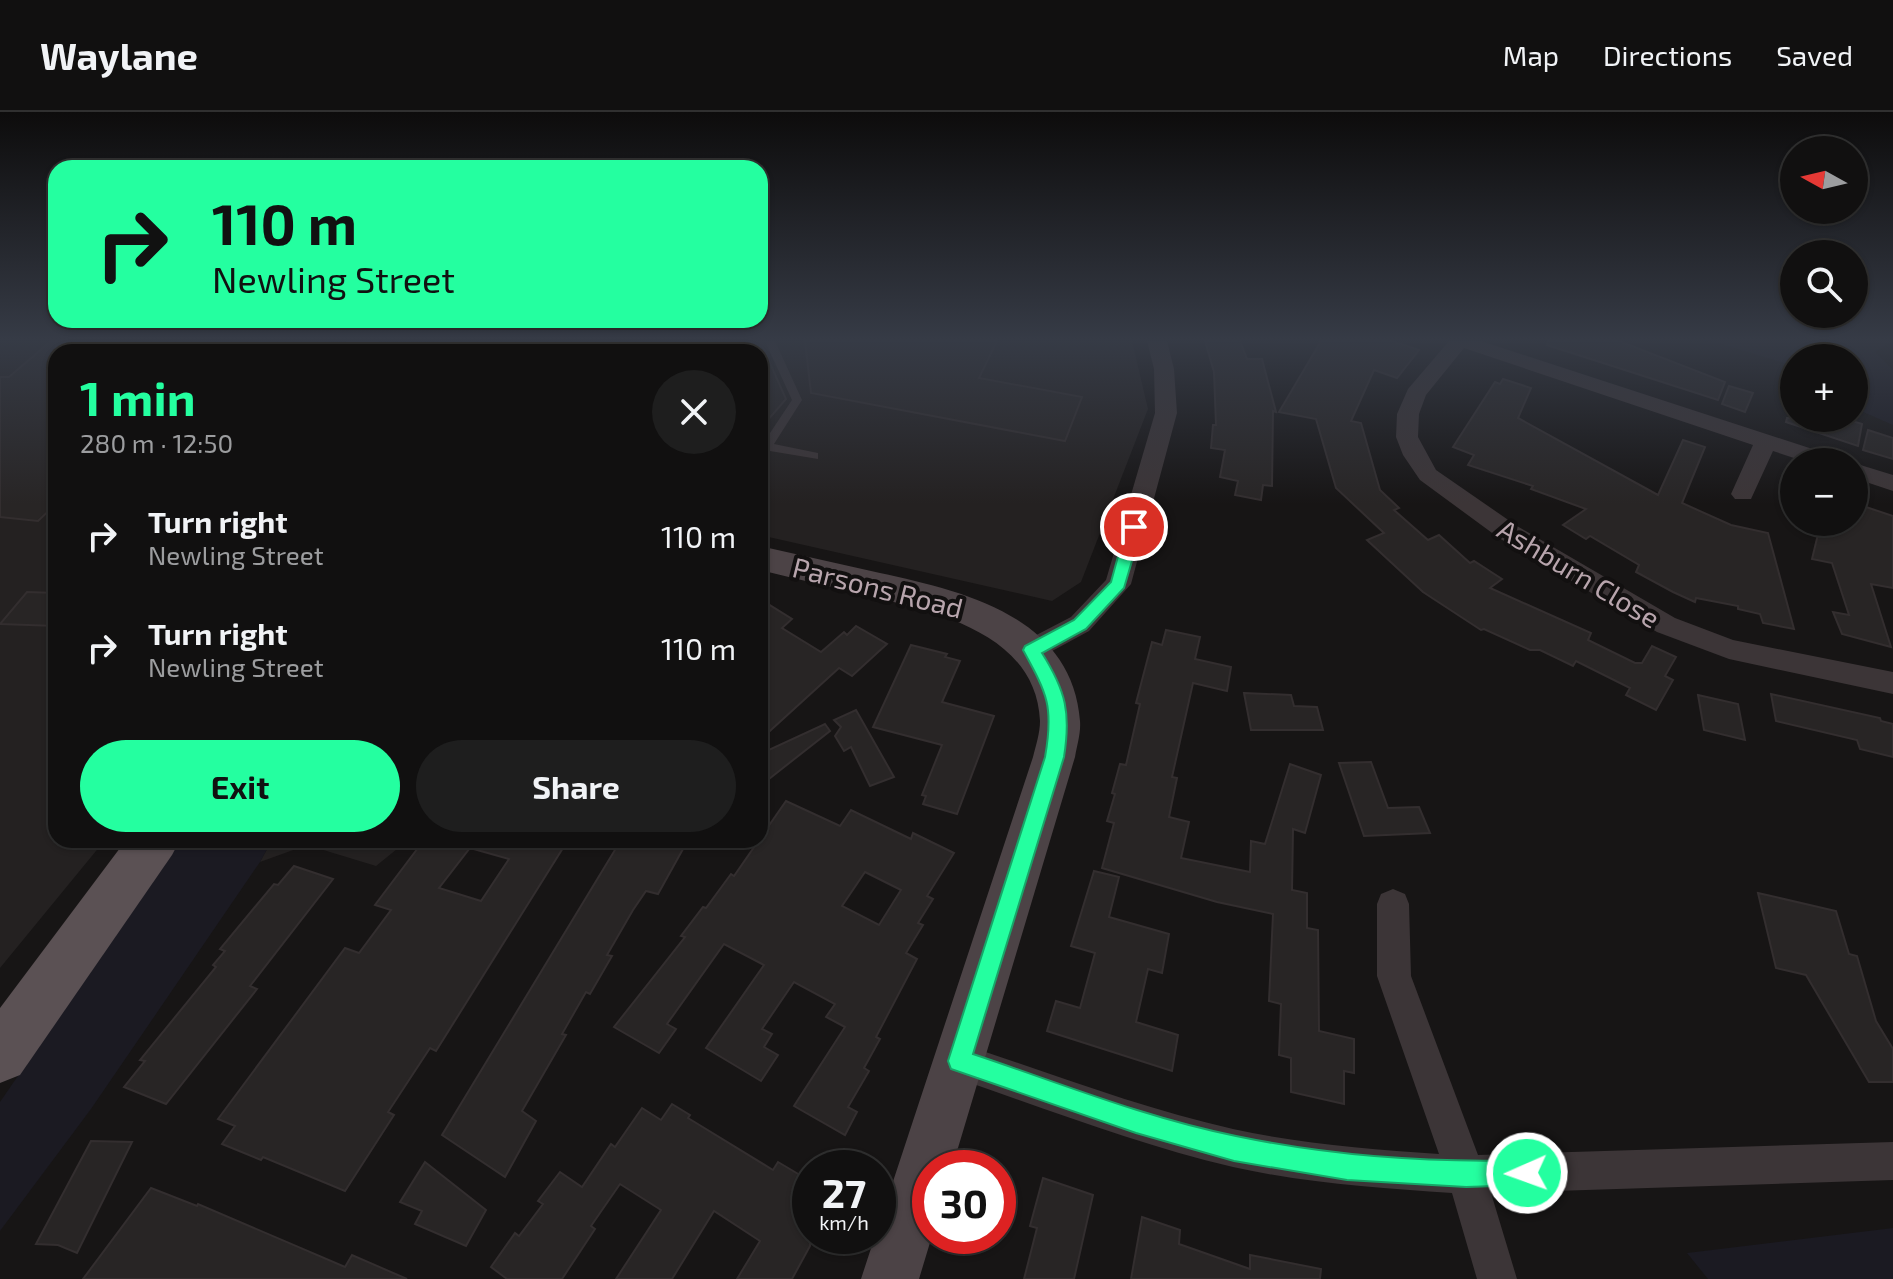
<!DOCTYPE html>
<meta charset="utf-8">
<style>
body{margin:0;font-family:"Exo 2",sans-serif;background:#1e1e1e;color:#f1f3f6;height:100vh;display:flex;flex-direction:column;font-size:30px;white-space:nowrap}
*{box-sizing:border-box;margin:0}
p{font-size:26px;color:#9c9d9f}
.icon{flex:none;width:44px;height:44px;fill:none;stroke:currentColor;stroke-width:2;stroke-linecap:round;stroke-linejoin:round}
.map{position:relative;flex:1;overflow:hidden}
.sheet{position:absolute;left:48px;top:232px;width:720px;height:504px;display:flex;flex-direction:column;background:#111010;border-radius:24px;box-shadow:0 2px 6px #0004,0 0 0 2px #303030}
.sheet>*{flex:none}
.banner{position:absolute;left:48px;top:48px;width:720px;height:168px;border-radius:24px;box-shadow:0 2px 6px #0004,0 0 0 2px #303030;background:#24ffa0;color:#111;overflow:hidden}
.needle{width:52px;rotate:278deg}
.controls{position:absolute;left:1780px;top:24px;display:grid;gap:16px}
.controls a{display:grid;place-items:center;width:88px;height:88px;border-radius:50%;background:#111010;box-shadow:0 2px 6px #0004,0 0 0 2px #303030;font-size:40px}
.speed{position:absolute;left:792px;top:1038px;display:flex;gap:16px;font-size:40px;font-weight:700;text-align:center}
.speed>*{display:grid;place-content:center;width:104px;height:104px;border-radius:50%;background:#111010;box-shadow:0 2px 6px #0004,0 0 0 2px #303030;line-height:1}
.speed small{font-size:20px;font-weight:400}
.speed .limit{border:12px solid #d22;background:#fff;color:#111}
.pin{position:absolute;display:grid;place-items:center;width:68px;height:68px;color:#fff;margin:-34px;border:4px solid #fff;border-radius:50%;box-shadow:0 2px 8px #0007}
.me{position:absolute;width:88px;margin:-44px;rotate:268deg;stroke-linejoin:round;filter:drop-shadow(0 0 6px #0008)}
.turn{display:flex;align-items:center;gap:28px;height:168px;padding:0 32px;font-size:36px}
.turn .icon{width:104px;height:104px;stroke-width:2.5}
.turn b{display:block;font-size:56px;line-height:68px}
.round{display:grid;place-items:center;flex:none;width:84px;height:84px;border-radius:42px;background:#1e1e1e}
.head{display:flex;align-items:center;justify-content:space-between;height:136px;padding:0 32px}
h1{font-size:48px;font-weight:700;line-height:60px;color:#24ffa0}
.primary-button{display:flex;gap:16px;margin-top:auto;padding:16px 32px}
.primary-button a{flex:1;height:92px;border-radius:48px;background:#24ffa0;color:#111;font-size:32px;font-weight:700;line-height:92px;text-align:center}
.primary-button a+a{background:#1e1e1e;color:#f1f3f6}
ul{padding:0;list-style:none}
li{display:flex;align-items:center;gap:24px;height:112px;padding:0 32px}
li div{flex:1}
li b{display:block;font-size:30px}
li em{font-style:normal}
header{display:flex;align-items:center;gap:48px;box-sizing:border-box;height:112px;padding:0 40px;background:#111010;border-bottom:2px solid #303030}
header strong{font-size:38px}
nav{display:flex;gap:44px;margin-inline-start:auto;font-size:28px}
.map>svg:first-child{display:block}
.built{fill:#242121}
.green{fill:#1b1a22}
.building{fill:#282525;stroke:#332e2f;stroke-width:2;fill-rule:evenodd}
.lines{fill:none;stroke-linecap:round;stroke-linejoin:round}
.lane{fill:#3c3537;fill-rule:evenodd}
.street{fill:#3c3537;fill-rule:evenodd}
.secondary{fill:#4c4346;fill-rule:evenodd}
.primary{fill:#5b5154;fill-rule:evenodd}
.route{fill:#24ffa0;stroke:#17a668;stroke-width:2}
.labels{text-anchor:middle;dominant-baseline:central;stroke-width:8;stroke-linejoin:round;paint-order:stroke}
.street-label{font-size:28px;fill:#b8a5ad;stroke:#121010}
</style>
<header>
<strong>Waylane</strong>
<nav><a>Map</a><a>Directions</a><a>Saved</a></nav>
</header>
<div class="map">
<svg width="1893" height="1167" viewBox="0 0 1893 1167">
<rect width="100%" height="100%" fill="#171515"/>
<g class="built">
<polygon points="0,229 328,229 325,240 56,240 56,728 105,728 0,856"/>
<polygon points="435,229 1132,229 1148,297 1081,470 1052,489 760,423 760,240 436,240"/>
<polygon points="272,728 408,728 376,754 307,733 260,750"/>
</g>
<g class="green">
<polygon points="1711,229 1892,229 1875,240 1893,258 1893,313 1854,296 1854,246 1794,246 1794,254"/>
<polygon points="180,728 272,728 260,750 91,997 0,1119 0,990"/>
<polygon points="1893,1116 1893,1167 1708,1167 1687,1141"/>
</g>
<g class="building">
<polygon points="51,229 56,229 56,392 38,409 0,405 0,265 9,265"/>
<polygon points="760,229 786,287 760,317"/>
<polygon points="805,229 997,229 979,266 1082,285 1065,329 811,281"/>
<polygon points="1205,229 1240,229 1247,247 1262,247 1276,300 1273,299 1272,374 1263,373 1261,388 1235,383 1238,369 1220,365 1225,338 1211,336 1213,313 1216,313 1214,260"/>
<polygon points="1321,229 1392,229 1419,238 1397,266 1374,258 1351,309 1361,311 1380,378 1399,396 1394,398 1428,428 1439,423 1470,451 1474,449 1502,467 1490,476 1591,521 1588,528 1635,551 1642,551 1652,534 1676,545 1665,564 1673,568 1656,598 1626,583 1630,576 1576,549 1573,554 1540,538 1530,538 1484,517 1481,518 1423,480 1367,428 1384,421 1336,376 1316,307 1279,300"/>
<polygon points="1548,229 1619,229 1725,270 1718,288 1547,233"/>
<polygon points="1503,267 1531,276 1518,306 1658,383 1683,328 1705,335 1682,391 1731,413 1768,421 1794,517 1763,511 1760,502 1738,497 1738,494 1696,486 1695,490 1673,480 1636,460 1639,453 1590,424 1586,427 1563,413 1586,397 1531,377 1533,374 1468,353 1474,343 1453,335 1495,270 1500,272"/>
<polygon points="1729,274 1753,281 1745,300 1722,292"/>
<polygon points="1787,306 1842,306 1862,312 1858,334 1786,310"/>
<polygon points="1868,318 1893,326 1893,347 1863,338"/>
<polygon points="1854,391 1893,404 1893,476 1871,472 1891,535 1842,522 1833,500 1849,503 1832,451 1812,447 1821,410 1854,410"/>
<polygon points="27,480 56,481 56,514 0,512"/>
<polygon points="760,487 792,507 782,516 821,540 844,520 847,523 856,514 887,532 852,564 839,556 760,628"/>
<polygon points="1166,518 1200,525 1195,547 1231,555 1227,579 1193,571 1172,665 1177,666 1169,705 1189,710 1181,746 1250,760 1251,729 1265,732 1290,652 1321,663 1305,721 1293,717 1292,778 1307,781 1307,816 1318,818 1319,919 1354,927 1354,961 1344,959 1344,992 1291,980 1291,946 1279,943 1281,892 1269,889 1273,802 1217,790 1102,756 1114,711 1107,709 1115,682 1112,681 1120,652 1126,653 1140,592 1136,591 1152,530 1162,533"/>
<polygon points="911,533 947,542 945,545 960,549 942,590 994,604 957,702 923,692 926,684 922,683 942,633 873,615"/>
<polygon points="1244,581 1291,583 1294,594 1317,595 1323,618 1251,618"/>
<polygon points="1771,582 1880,606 1881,609 1893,612 1893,645 1860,637 1857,628 1776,609"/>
<polygon points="1698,583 1738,592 1745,628 1704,618"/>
<polygon points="856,598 894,665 870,674 851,635 844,639 835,624 841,615 834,608"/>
<polygon points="825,612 830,619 760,674 760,642"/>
<polygon points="1371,650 1388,696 1419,695 1430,721 1364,724 1339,651"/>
<path d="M 786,689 L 840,714 L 851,698 L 911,727 L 913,721 L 954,741 L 927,784 L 933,787 L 918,811 L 923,813 L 906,841 L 917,847 L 876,925 L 880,927 L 864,956 L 869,959 L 848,995 L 857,1000 L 845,1023 L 794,994 L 845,915 L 826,905 L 835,892 L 794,870 L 762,917 L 772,922 L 764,935 L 778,943 L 761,969 L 706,936 L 764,853 L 724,832 L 667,912 L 676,917 L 659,941 L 614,915 L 685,825 L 681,824 L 703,795 L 706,796 L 731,762 L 734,764 ZM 865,760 L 901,778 L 879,813 L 842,794 Z"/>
<path d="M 424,728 L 568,728 L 436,939 L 430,936 L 388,1000 L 394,1003 L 345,1079 L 263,1045 L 261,1048 L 222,1032 L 235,1014 L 218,1007 L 345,836 L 359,841 L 391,798 L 375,793 ZM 470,736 L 509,747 L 481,789 L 439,776 Z"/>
<polygon points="621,728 688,728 658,782 646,779 633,798 607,843 612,844 590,882 586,880 562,922 566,923 522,999 536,1009 505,1065 442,1023"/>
<polygon points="294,754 333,767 250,874 257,877 166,992 124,975 145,949 140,948 216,855 213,853 225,839 220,837 274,772 278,773"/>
<polygon points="1094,759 1119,765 1109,805 1169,822 1162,861 1148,857 1136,910 1178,923 1172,959 1047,919 1056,889 1080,896 1095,841 1071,834"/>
<polygon points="1758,781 1836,799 1849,842 1857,844 1876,909 1893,937 1893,970 1869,970 1806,863 1776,856"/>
<polygon points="672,992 690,1003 688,1006 773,1058 778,1050 810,1069 810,1134 792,1167 737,1167 760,1129 714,1099 672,1167 616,1167 661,1098 620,1072 591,1114 595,1117 562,1167 507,1167 491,1155 515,1121 519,1124 543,1092 538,1089 560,1060 582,1075 611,1032 615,1035 642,996 661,1008"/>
<polygon points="91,1029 132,1030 77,1141 58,1133 36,1132"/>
<polygon points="425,1050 486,1098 466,1134 415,1112 422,1099 400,1090"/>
<polygon points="1043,1066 1093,1083 1074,1167 1024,1167 1037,1116 1030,1114"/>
<polygon points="151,1076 197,1094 198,1092 345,1155 352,1143 407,1167 83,1167"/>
<polygon points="1142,1105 1180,1118 1179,1132 1250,1157 1250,1143 1321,1157 1320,1167 1131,1167"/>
</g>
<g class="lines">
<g class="lane">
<polygon points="221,229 231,229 231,231 268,229 263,232 225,238 220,235"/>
<polygon points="765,229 775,229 802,288 774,332 818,341 818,347 770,339 764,348 760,349 760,329 764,330 792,288"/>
</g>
<g class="street">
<polygon points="1147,229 1167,229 1174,257 1177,301 1131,472 1089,519 1041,545 1031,548 1021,545 1018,538 1021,531 1071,505 1106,468 1155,301 1154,257"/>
<polygon points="1449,229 1481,229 1837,345 1840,350 1806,350 1773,339 1751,387 1735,387 1731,382 1753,333 1464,236 1426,283 1419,302 1418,325 1436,358 1517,414 1675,506 1733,528 1893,560 1893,582 1729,547 1657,520 1499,426 1420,368 1403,343 1396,325 1397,302 1408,277"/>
<polygon points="1854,351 1893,363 1893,379 1854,366"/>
<path d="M 1393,777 L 1405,782 L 1409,792 L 1411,864 L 1478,1043 L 1893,1030 L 1893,1068 L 1491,1081 L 1517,1167 L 1477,1167 L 1452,1081 C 1379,1076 1305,1071 1233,1055 C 1140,1033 1049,998 959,967 L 946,962 L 941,949 L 946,936 L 959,931 C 1050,961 1140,996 1233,1017 C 1301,1032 1370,1037 1439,1042 L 1377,864 L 1377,792 L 1381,782 Z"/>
</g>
<path class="secondary" d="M 760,434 C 800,443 840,452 880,461 C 963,479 1072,504 1080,609 C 1081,621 1077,633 1075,645 L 952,1056 L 930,1056 L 932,1124 L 919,1167 L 861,1167 L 875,1124 L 878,1124 L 878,1115 L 1033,645 C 1036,633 1040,621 1040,609 C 1036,523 940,501 873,485 C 835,476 798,467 760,458 Z"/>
<g class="primary">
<rect x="346" y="229" width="32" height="11"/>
<polygon points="126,728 180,728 172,743 20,963 0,971 0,896"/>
</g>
</g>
<linearGradient id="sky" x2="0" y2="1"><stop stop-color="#0d0c0c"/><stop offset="0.58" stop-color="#363b46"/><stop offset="1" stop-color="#363b46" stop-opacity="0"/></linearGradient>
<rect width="1893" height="392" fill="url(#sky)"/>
<path class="route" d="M 1134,409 L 1142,415 L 1124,476 L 1086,517 L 1042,541 C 1066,579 1071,601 1064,645 L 973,942 C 1060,971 1146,1006 1236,1024 C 1332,1044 1430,1051 1527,1048 L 1536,1052 L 1540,1061 L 1536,1070 L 1527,1073 L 1466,1075 L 1347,1068 L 1234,1049 L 1136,1021 L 951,957 L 948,949 L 1045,645 C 1054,594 1047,582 1023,538 L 1025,534 L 1074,508 L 1111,470 L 1126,415 Z"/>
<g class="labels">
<g class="street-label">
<text transform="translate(1579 461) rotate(31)">Ashburn Close</text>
<text transform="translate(878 475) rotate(14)">Parsons Road</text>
</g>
</g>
</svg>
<div class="controls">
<a><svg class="needle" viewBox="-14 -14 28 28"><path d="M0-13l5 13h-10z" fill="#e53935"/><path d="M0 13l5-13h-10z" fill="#9c9d9f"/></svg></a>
<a><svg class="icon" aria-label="search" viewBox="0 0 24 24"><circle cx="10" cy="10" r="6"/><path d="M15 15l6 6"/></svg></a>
<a>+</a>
<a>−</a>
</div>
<div class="speed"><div>27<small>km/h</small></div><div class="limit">30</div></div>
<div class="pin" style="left:1134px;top:415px;background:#d93025"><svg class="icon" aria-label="arrive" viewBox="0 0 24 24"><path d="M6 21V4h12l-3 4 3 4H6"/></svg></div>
<svg class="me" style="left:1527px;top:1061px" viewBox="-20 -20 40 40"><circle r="17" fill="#24ffa0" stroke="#fff" stroke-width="3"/><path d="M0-11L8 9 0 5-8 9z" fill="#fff"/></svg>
<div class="banner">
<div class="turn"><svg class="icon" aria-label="right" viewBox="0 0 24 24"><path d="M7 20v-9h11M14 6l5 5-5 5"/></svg><div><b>110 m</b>Newling Street</div></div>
</div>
<section class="sheet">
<div class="head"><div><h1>1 min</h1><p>280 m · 12:50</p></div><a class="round"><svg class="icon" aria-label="close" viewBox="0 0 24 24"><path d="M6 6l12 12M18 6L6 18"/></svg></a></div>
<ul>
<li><svg class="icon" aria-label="right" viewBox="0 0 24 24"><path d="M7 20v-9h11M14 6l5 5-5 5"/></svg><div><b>Turn right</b><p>Newling Street</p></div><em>110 m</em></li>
<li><svg class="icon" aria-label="right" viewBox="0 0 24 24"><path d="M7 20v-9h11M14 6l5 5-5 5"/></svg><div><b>Turn right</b><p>Newling Street</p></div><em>110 m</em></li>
</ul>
<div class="primary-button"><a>Exit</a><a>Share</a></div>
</section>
</div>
